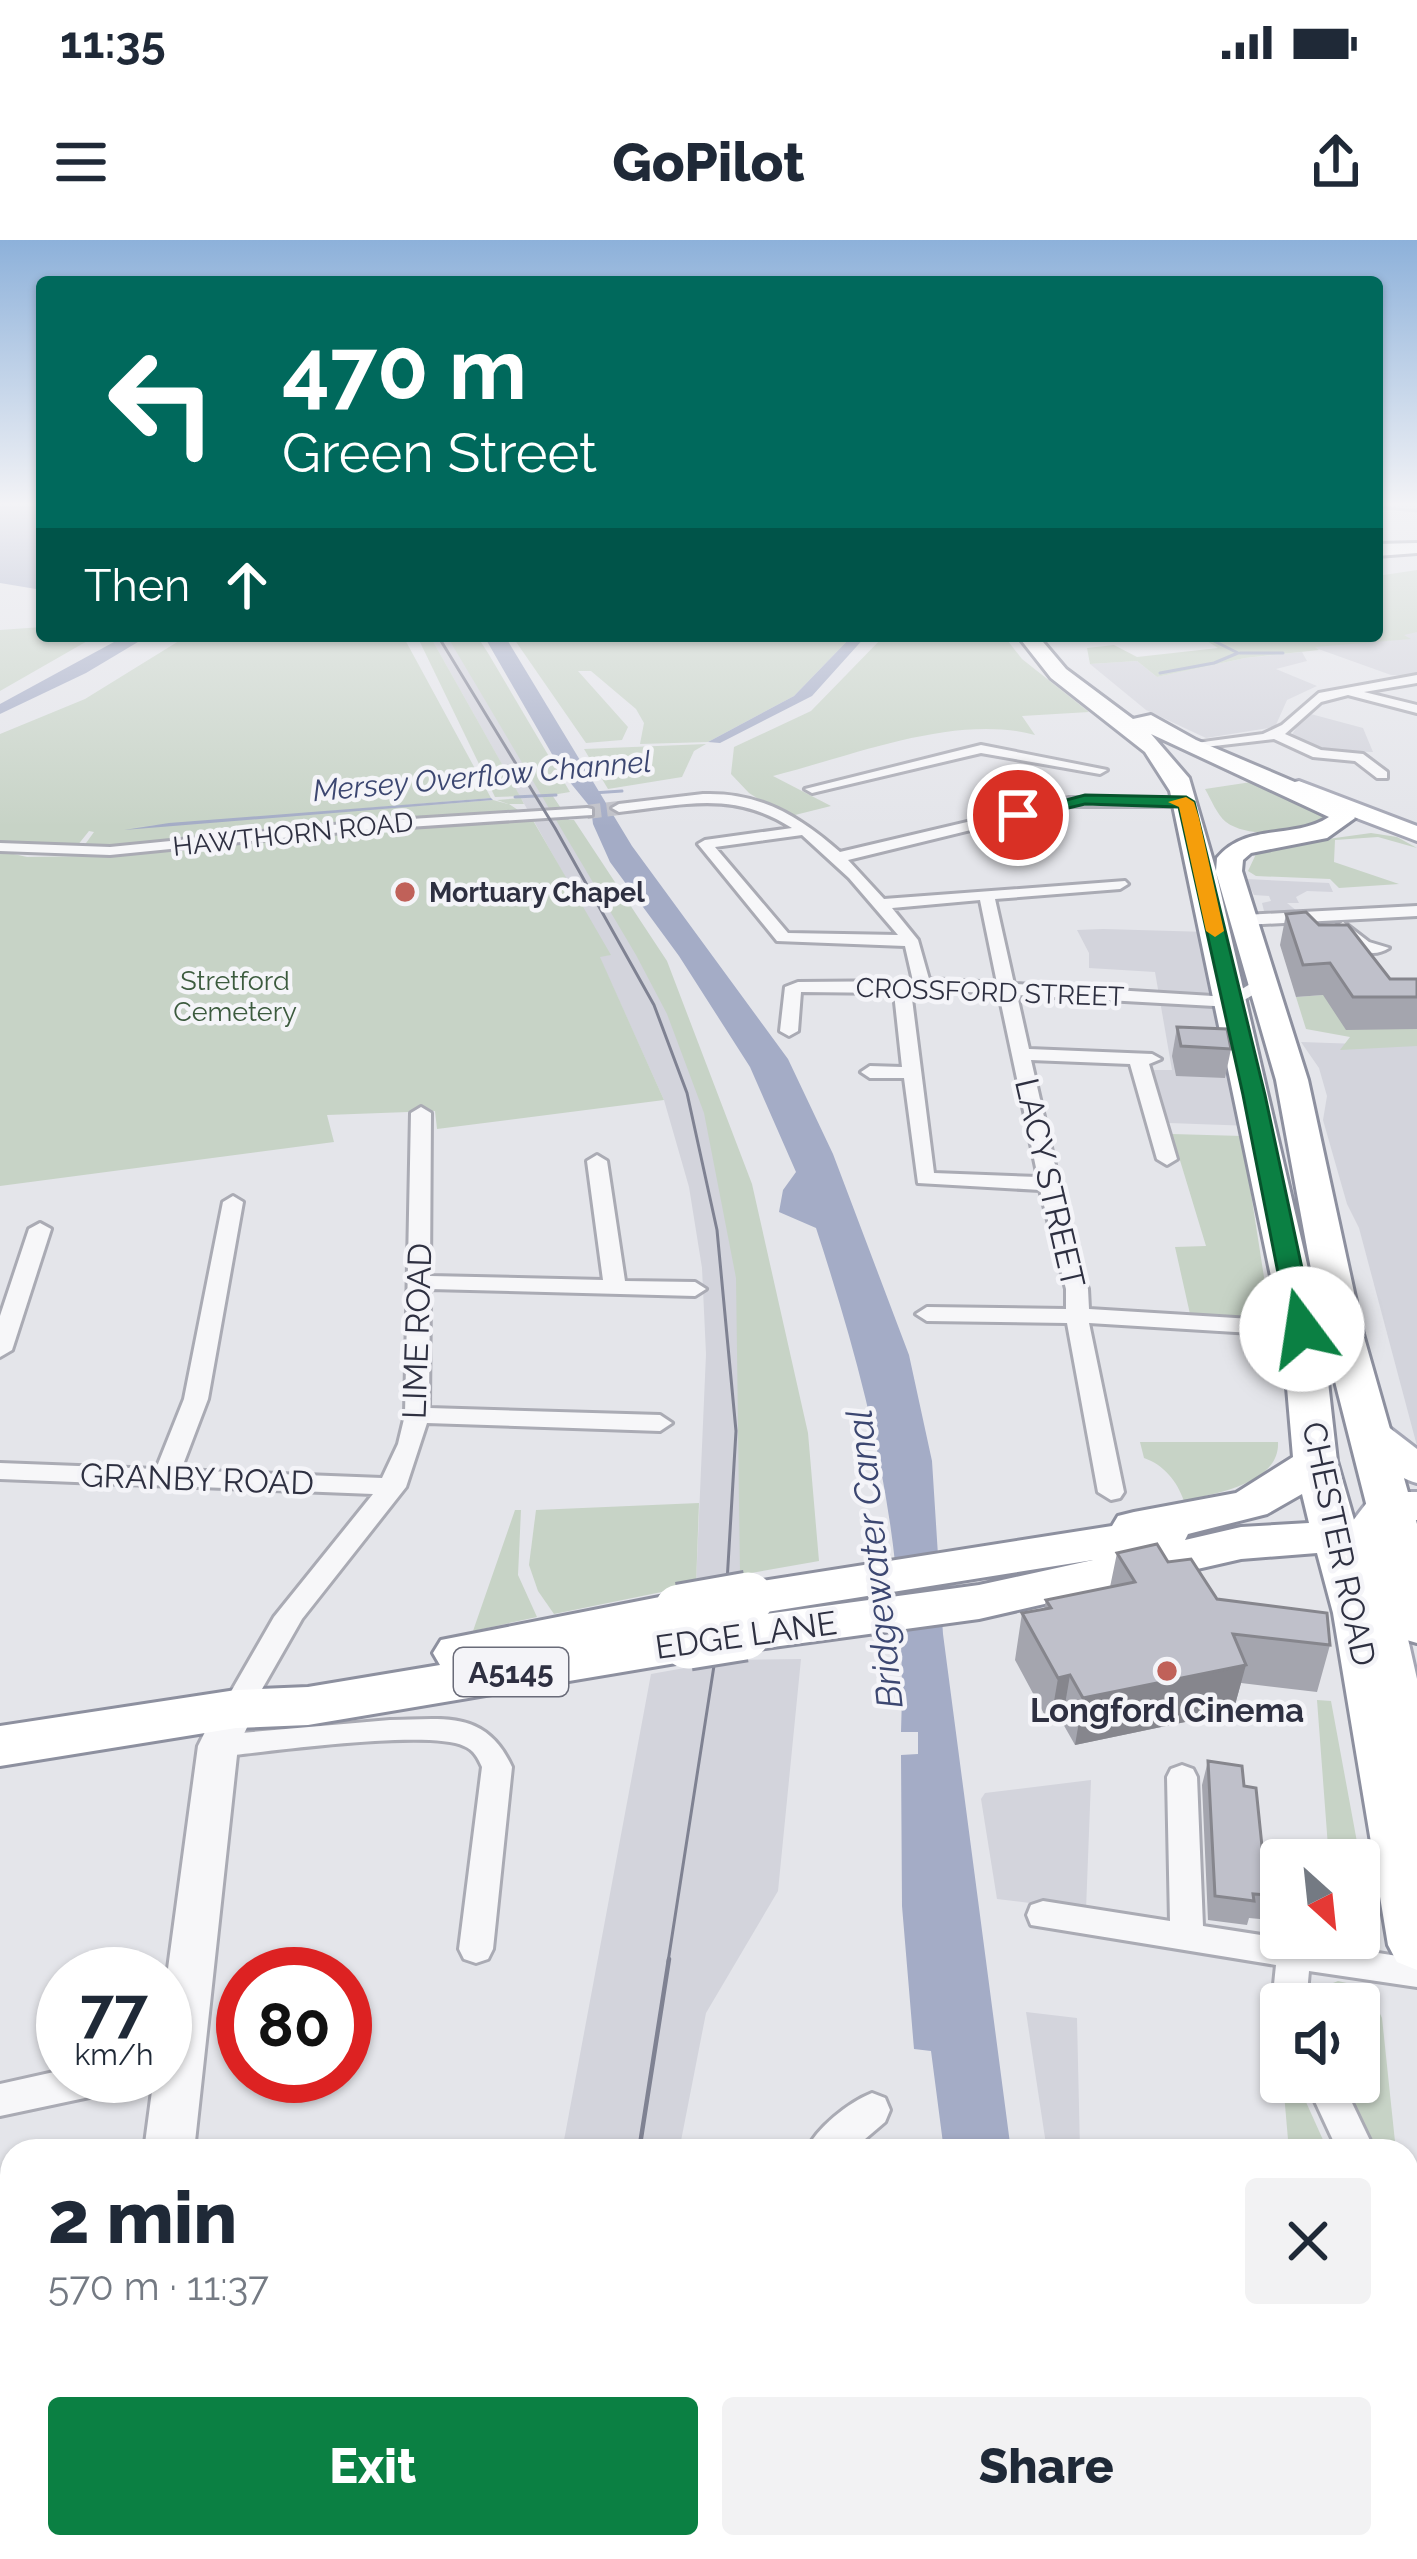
<!DOCTYPE html>
<meta charset="utf-8">
<style>
body{margin:0;font-family:Raleway,sans-serif;background:#f2f2f3;color:#1f2937;height:100vh;display:flex;flex-direction:column;font-size:45px;white-space:nowrap}
*{box-sizing:border-box;margin:0}
p{font-size:39px;color:#747a83}
.icon{flex:none;width:66px;height:66px;fill:none;stroke:currentColor;stroke-width:2;stroke-linecap:round;stroke-linejoin:round}
.map{position:relative;flex:1;overflow:hidden}
.details{position:absolute;left:0px;top:1899px;width:1419px;height:420px;display:flex;flex-direction:column;background:#fff;border-radius:36px 36px 0 0;box-shadow:0 3px 9px #0004}
.details>*{flex:none}
.hud{position:absolute;left:36px;top:36px;width:1347px;height:366px;border-radius:12px;box-shadow:0 3px 9px #0004;background:#00695c;color:#fff;overflow:hidden}
.needle{width:78px;rotate:153deg}
.controls{position:absolute;left:1260px;top:1599px;display:grid;gap:24px}
.controls a{display:grid;place-items:center;width:120px;height:120px;border-radius:12px;background:#fff;box-shadow:0 3px 9px #0004;font-size:60px}
.speed{position:absolute;left:36px;top:1707px;display:flex;gap:24px;font-size:60px;font-weight:700;text-align:center}
.speed>*{display:grid;place-content:center;width:156px;height:156px;border-radius:50%;background:#fff;box-shadow:0 3px 9px #0004;line-height:1}
.speed small{font-size:30px;font-weight:400}
.speed .limit{border:18px solid #d22;background:#fff;color:#111}
.pin{position:absolute;display:grid;place-items:center;width:102px;height:102px;color:#fff;margin:-51px;border:6px solid #fff;border-radius:50%;box-shadow:0 3px 12px #0007}
.me{position:absolute;width:132px;margin:-66px;rotate:346deg;stroke-linejoin:round;filter:drop-shadow(0 0 9px #0008)}
.turn{display:flex;align-items:center;gap:42px;height:252px;padding:0 48px;font-size:54px}
.turn .icon{width:156px;height:156px;stroke-width:2.5}
.turn b{display:block;font-size:84px;line-height:102px}
.then{display:flex;align-items:center;height:114px;padding:0 48px;background:#0003;gap:24px;font-size:45px}
.round{display:grid;place-items:center;flex:none;width:126px;height:126px;border-radius:12px;background:#f2f2f3}
.headline{display:flex;align-items:center;justify-content:space-between;height:204px;padding:0 48px}
h1{font-size:72px;font-weight:800;line-height:90px}
.action{display:flex;gap:24px;margin-top:auto;padding:24px 48px}
.action a{flex:1;height:138px;border-radius:12px;background:#0b8043;color:#fff;font-size:48px;font-weight:800;line-height:138px;text-align:center}
.action a+a{background:#f2f2f3;color:#1f2937}
.status{display:flex;justify-content:space-between;align-items:center;height:84px;padding:0 60px;background:#fff;direction:ltr}
.status svg{height:33px;fill:currentColor}
header{display:flex;justify-content:space-between;align-items:center;height:156px;padding:0 48px;background:#fff;font-size:54px;font-weight:800}
.map>svg:first-child{display:block}
.built{fill:#d3d4dc}
.green{fill:#c7d3c6}
.water{fill:#a4acc6}
.lines{fill:none;stroke-linecap:round;stroke-linejoin:round}
.stream{stroke:#a4acc6;stroke-width:3}
.minor-tunnel{stroke:#c0c1c8;stroke-width:14;stroke-dasharray:14 6;stroke-linecap:butt}
.minor-casing{stroke:#aaabb4;stroke-width:6}
.tertiary-casing{stroke:#aaabb4;stroke-width:6}
.primary-casing{stroke:#a5a7b5;stroke-width:6}
.trunk-casing{stroke:#8d909f;stroke-width:6}
.motorway-casing{stroke:#8d909f;stroke-width:6}
.minor{fill:#f7f7f9;fill-rule:evenodd}
.tertiary{fill:#f7f7f9;fill-rule:evenodd}
.primary{fill:#fff;fill-rule:evenodd}
.trunk{fill:#fff;fill-rule:evenodd}
.motorway{fill:#fff;fill-rule:evenodd}
.tram-far1{stroke:#7f8292;stroke-width:3}
.tram{stroke:#7f8292;stroke-width:4.5}
.trunk-bridge-casing{stroke:#8d909f;stroke-width:57;stroke-linecap:butt}
.trunk-bridge{stroke:#fff;stroke-width:51}
.wall{fill:#a4a5ae}
.shaded-wall{fill:#86868d}
.building{fill:#bfc0ca;stroke:#86868d;stroke-width:3}
.route{fill:#0b8043;stroke:#07532c;stroke-width:3}
.slow{fill:#f59e0b}
.poi-dot{fill:#c06159;stroke:#f4f4f8;stroke-width:4.5}
.labels{text-anchor:middle;dominant-baseline:central;stroke-width:9;stroke-linejoin:round;paint-order:stroke}
.far-street-label{font-size:27px;fill:#2e3041;stroke:#f4f4f8}
.far-poi-label{font-size:27px;font-weight:bold;fill:#2e3041;stroke:#f4f4f8;text-anchor:start}
.far-park-label{font-size:27px;fill:#3c5b3e;stroke:#f4f4f8}
.far-water-label{font-size:30px;font-style:italic;fill:#3c4771;stroke:#f4f4f8}
.shield{fill:#f4f4f8;stroke:#696b78;stroke-width:3}
.shield-label{font-size:30px;font-weight:bold;fill:#2e3041}
.street-label{font-size:33px;fill:#2e3041;stroke:#f4f4f8}
.poi-label{font-size:33px;font-weight:bold;fill:#2e3041;stroke:#f4f4f8}
.water-label{font-size:36px;font-style:italic;fill:#3c4771;stroke:#f4f4f8}
</style>
<div class="status"><b>11:35</b><svg viewBox="0 0 49 12"><path d="M0 12V9h3v3zM5 12V6h3v6zM10 12V3h3v9zM15 12V0h3v12zM26 1h20v11H26zM47 4h2v5h-2z"/></svg></div>
<header><svg class="icon" aria-label="menu" viewBox="0 0 24 24"><path d="M4 6h16M4 12h16M4 18h16"/></svg>GoPilot<svg class="icon" aria-label="share" viewBox="0 0 24 24"><path d="M12 15V3M7 8l5-5 5 5M5 13v7h14v-7"/></svg></header>
<div class="map">
<svg width="1417" height="2319" viewBox="0 0 1417 2319">
<rect width="100%" height="100%" fill="#e4e5ea"/>
<g class="built">
<polygon points="1417,369 1417,436 1391,435 1282,396 1377,396"/>
<polygon points="430,396 463,396 552,555 648,706 695,830 737,1015 745,1121 740,1335 696,1345 706,1114 702,1028 689,947 664,860 599,716 609,715"/>
<polygon points="1302,412 1307,421 1276,429 1317,446 1287,460 1275,487 1206,498 1146,470 1090,424 1137,421 1157,437 1245,418"/>
<polygon points="1307,473 1363,488 1373,512 1313,510 1303,506 1308,501 1290,497"/>
<polygon points="1246,639 1329,643 1333,652 1307,651 1296,657 1299,663 1287,663 1297,671 1271,673 1264,671 1262,663 1271,661 1269,656 1254,655"/>
<polygon points="1103,689 1208,692 1252,886 1169,883 1152,830 1172,830 1155,732 1089,728 1089,713 1077,690"/>
<polygon points="1301,802 1417,806 1417,1206 1359,988 1347,964 1323,880 1327,856 1319,828"/>
<polygon points="801,1419 778,1651 706,1773 679,1911 562,1911 651,1434 729,1420"/>
<polygon points="1091,1540 1086,1670 997,1659 981,1559 985,1553"/>
<polygon points="1026,1772 1077,1778 1080,1911 1047,1911"/>
<polygon points="482,2307 596,2307 594,2319 480,2319"/>
</g>
<g class="green">
<polygon points="1417,330 1417,392 1404,395 1411,399 1315,407 1319,410 1245,418 1157,437 1137,421 1090,424 1087,408 1114,405 1137,417 1218,408 1207,401 1238,396 1377,396 1377,336"/>
<polygon points="42,387 42,396 96,396 0,451 0,390"/>
<polygon points="187,396 403,396 491,558 125,588 493,560 508,564 497,560 521,558 524,564 509,564 521,572 222,599 195,594 213,600 81,610 94,592 89,591 73,611 0,602 0,494 85,459"/>
<polygon points="417,396 430,396 520,556 495,557"/>
<polygon points="447,396 477,396 488,413 570,552 552,555 569,580 574,580 667,721 752,944 808,1193 819,1321 740,1335 736,1038 704,873 667,774 636,715"/>
<polygon points="512,396 852,396 794,456 708,502 640,504 644,483 636,469 591,431 578,431 628,487 622,500 586,503"/>
<path d="M 884,396 L 1004,396 L 1022,419 L 1089,472 L 1022,476 L 1035,495 C 955,473 852,516 773,536 L 831,566 L 787,577 L 749,553 L 731,534 L 734,507 L 811,471 Z"/>
<polygon points="706,504 694,511 682,537 608,549 584,509"/>
<path d="M 1258,541 L 1325,568 L 1330,578 C 1303,591 1252,601 1226,582 C 1217,575 1211,559 1205,549 Z"/>
<polygon points="531,577 611,715 600,717 664,860 437,889 435,871 327,875 334,902 0,946 0,611 27,617 99,616"/>
<polygon points="1371,593 1397,597 1417,608 1378,597 1335,600 1334,622 1399,644 1339,648 1330,639 1256,636 1248,631 1256,614 1270,607"/>
<polygon points="1417,748 1417,806 1340,810 1350,797 1306,789 1296,757"/>
<polygon points="1172,894 1242,896 1271,1082 1201,1079 1190,1074 1175,1007 1206,1006"/>
<path d="M 1140,1202 L 1278,1202 C 1280,1244 1215,1253 1184,1261 C 1177,1241 1164,1225 1144,1218 Z"/>
<polygon points="699,1263 696,1345 554,1374 538,1351 529,1325 536,1270"/>
<polygon points="515,1270 521,1270 518,1335 537,1377 473,1391"/>
<path d="M 1317,1460 L 1331,1461 L 1371,1678 C 1366,1698 1359,1703 1339,1704 L 1338,1698 L 1359,1698 L 1359,1620 L 1329,1620 Z"/>
<polygon points="1338,1741 1368,1748 1382,1778 1396,1911 1371,1911 1335,1842 1359,1842 1359,1764 1309,1764 1313,1751"/>
<polygon points="1283,1842 1297,1842 1328,1911 1289,1911"/>
</g>
<g class="water">
<polygon points="0,262 42,262 42,350 0,343"/>
<polygon points="125,396 148,396 86,433 0,474 0,464"/>
<path d="M 484,396 L 506,398 L 632,606 L 788,819 L 833,914 L 909,1115 L 932,1221 L 943,1394 L 1011,1911 L 944,1911 L 931,1811 L 914,1809 L 902,1666 L 901,1515 L 918,1514 L 918,1492 L 901,1492 C 908,1308 872,1160 816,988 L 779,972 L 783,950 L 796,932 L 750,827 L 679,716 L 610,622 L 593,584 L 591,568 L 564,535 Z"/>
<polygon points="852,396 866,396 812,456 720,503 708,502 794,456"/>
<polygon points="491,558 493,560 124,590 169,583"/>
</g>
<g class="lines">
<g class="stream">
<polyline points="1377,267 1417,271"/>
<polyline points="1240,413 1283,413"/>
<polyline points="1160,433 1214,423 1238,413 1214,401"/>
<polyline points="593,553 622,551"/>
<polyline points="515,557 556,555"/>
</g>
<polyline class="minor-tunnel" points="587,572 619,568"/>
<g class="minor-casing">
<g id="minor">
<polygon points="1417,435 1417,443 1364,452 1417,465 1417,473 1348,455 1321,462 1285,494 1321,510 1363,514 1387,532 1387,538 1377,538 1355,521 1313,517 1274,499 1188,509 1181,505 1263,494 1282,485 1319,453"/>
<polygon points="981,505 1107,530 1100,534 981,513 812,553 805,549"/>
<path d="M 703,554 C 760,552 799,576 840,612 L 1069,558 L 1186,558 L 1193,562 L 1186,566 L 1069,566 L 848,620 L 884,659 L 1125,641 L 1128,644 L 1120,649 L 995,659 L 1014,744 L 1229,757 L 1255,741 L 1270,745 L 1232,767 L 1017,755 L 1029,809 L 1152,814 L 1161,819 L 1149,824 L 1177,919 L 1167,925 L 1157,919 L 1130,824 L 1031,820 L 1074,1008 L 1088,1049 L 1089,1069 L 1302,1082 L 1313,1089 L 1302,1096 L 1089,1083 L 1124,1252 L 1120,1258 L 1111,1260 L 1098,1252 L 1067,1083 L 927,1081 L 916,1074 L 927,1067 L 1066,1069 L 1066,1049 L 1040,950 L 918,943 L 904,838 L 870,838 L 861,832 L 870,826 L 902,827 L 894,753 L 801,752 L 798,791 L 789,796 L 780,791 L 785,747 L 798,742 L 913,741 L 905,706 L 777,701 L 698,604 L 705,600 L 792,588 C 733,550 685,565 619,572 L 612,568 L 619,564 ZM 802,595 L 849,638 L 898,695 L 788,693 L 715,607 ZM 980,660 L 997,743 L 929,739 L 918,700 L 892,668 ZM 922,749 L 999,754 L 1038,937 L 934,933 L 911,751 Z"/>
<polygon points="587,568 592,569 592,575 363,590 110,615 0,611 0,603 110,607 363,582"/>
<polygon points="1417,666 1417,676 1244,685 1236,680 1244,675"/>
<path d="M 1343,682 L 1369,702 L 1389,708 C 1367,722 1350,704 1335,687 Z"/>
<polygon points="421,867 431,873 430,1036 603,1040 587,921 597,915 607,921 625,1041 695,1042 706,1049 695,1056 430,1049 429,1168 660,1175 672,1183 660,1191 427,1183 406,1247 302,1379 246,1477 236,1480 226,1477 221,1469 274,1377 373,1254 0,1239 0,1223 156,1229 184,1159 223,962 233,956 243,962 208,1159 181,1230 382,1238 398,1204 405,1175 411,873"/>
<polygon points="40,983 51,989 12,1110 0,1117 0,1076 29,989"/>
<path d="M 390,1480 C 445,1479 486,1470 512,1527 L 493,1709 L 488,1719 L 476,1723 L 464,1719 L 459,1709 L 482,1527 C 478,1518 474,1510 464,1506 C 427,1489 265,1512 218,1517 L 207,1514 L 203,1506 L 207,1498 L 218,1495 Z"/>
<polygon points="1182,1525 1193,1529 1197,1537 1203,1686 1417,1719 1417,1747 1309,1731 1306,1764 1281,1764 1281,1776 1272,1764 1276,1725 1031,1685 1027,1675 1031,1665 1043,1661 1170,1681 1167,1537 1171,1529"/>
<polygon points="63,1830 63,1836 131,1836 125,1847 113,1852 0,1876 0,1844"/>
<polygon points="1306,1842 1342,1842 1375,1911 1338,1911"/>
<path d="M 872,1853 L 885,1858 L 890,1870 L 885,1882 L 851,1911 L 806,1911 C 816,1888 849,1862 872,1853 Z"/>
<polygon points="1407,2091 1417,2095 1417,2190 1407,2186"/>
<polygon points="674,2307 718,2307 715,2319 671,2319"/>
</g>
</g>
<g class="tertiary-casing">
<g id="tertiary">
<polygon points="236,1454 250,1458 256,1469 238,1506 194,1911 144,1911 154,1836 165,1836 165,1751 198,1506 222,1458"/>
<polygon points="88,2307 148,2307 146,2319 86,2319"/>
</g>
</g>
<g class="primary-casing">
<g id="primary">
<polygon points="1299,541 1417,586 1417,601 1291,553 1291,543"/>
<path d="M 1373,1182 L 1387,1186 L 1417,1209 L 1417,1243 C 1394,1237 1366,1215 1353,1195 L 1359,1186 Z"/>
<polygon points="1387,1252 1417,1252 1417,1280 1399,1280 1385,1297 1417,1439 1417,1588 1393,1584 1386,1570 1385,1510 1342,1295 1372,1256"/>
</g>
</g>
<g class="trunk-casing">
<g id="trunk">
<path d="M 1018,396 L 1038,396 L 1066,429 L 1133,479 L 1151,475 L 1196,500 L 1344,563 L 1355,578 L 1327,598 L 1251,613 L 1243,620 L 1242,631 L 1308,840 L 1363,1094 L 1417,1284 L 1417,1403 L 1400,1398 L 1393,1386 L 1376,1304 L 1363,1309 L 1381,1373 L 1417,1557 L 1417,1730 L 1397,1722 L 1388,1705 L 1333,1373 L 1317,1313 L 1241,1319 L 979,1379 L 744,1411 L 727,1406 L 720,1394 L 727,1382 L 744,1377 L 979,1345 L 1093,1320 L 748,1375 L 731,1370 L 724,1358 L 731,1346 L 1112,1286 L 1118,1276 L 1134,1272 L 1236,1253 L 1293,1217 L 1282,1089 L 1170,551 L 1145,512 L 1051,438 ZM 1151,494 L 1329,577 C 1294,600 1247,582 1217,618 L 1216,631 L 1189,538 ZM 1216,632 L 1276,840 L 1323,1094 L 1371,1283 L 1354,1280 L 1337,1221 L 1322,1089 ZM 1302,1254 L 1309,1283 L 1241,1287 L 1185,1300 L 1188,1294 L 1267,1274 Z"/>
<polygon points="680,1353 697,1358 704,1370 697,1382 683,1386 705,1390 713,1403 705,1416 688,1421 308,1485 236,1488 0,1526 0,1486 236,1450 308,1447 440,1425 433,1413 441,1400"/>
</g>
</g>
<g class="motorway-casing">
<polygon id="motorway" points="1417,303 1417,313 1377,316 1377,304"/>
</g>
<use href="#minor" class="minor"/>
<use href="#tertiary" class="tertiary"/>
<use href="#primary" class="primary"/>
<use href="#trunk" class="trunk"/>
<use href="#motorway" class="motorway"/>
<polyline class="tram-far1" points="438,396 555,588 654,765 687,853 717,990 736,1191 727,1342 668,1722"/>
<g class="tram">
<polyline points="639,1911 669,1719"/>
<polyline points="568,2319 571,2307"/>
</g>
<g class="trunk-bridge-casing">
<g id="trunk-bridge">
<polyline points="680,1370 748,1358"/>
<polyline points="688,1403 744,1394"/>
</g>
</g>
<use href="#trunk-bridge" class="trunk-bridge"/>
</g>
<g class="wall">
<polygon points="1286,674 1319,685 1390,739 1417,739 1417,789 1346,790 1323,755 1296,757 1280,705"/>
<polygon points="1177,787 1231,809 1225,838 1176,836 1172,816"/>
<polygon points="1117,1313 1168,1322 1217,1359 1330,1405 1317,1452 1241,1443 1233,1472 1075,1505 1062,1482 1050,1485 1015,1420 1022,1373 1044,1369 1046,1360 1110,1347"/>
<polygon points="1208,1521 1244,1546 1267,1655 1260,1679 1249,1678 1247,1685 1208,1680 1202,1545"/>
</g>
<g class="shaded-wall">
<polygon points="1246,1425 1233,1472 1075,1505 1083,1458"/>
<polygon points="1070,1435 1062,1482 1050,1485 1058,1438"/>
</g>
<g class="building">
<polygon points="1306,672 1319,685 1348,685 1390,739 1417,739 1417,757 1353,757 1330,723 1303,725 1286,674"/>
<polygon points="1177,787 1227,789 1231,809 1181,806"/>
<polygon points="1157,1304 1168,1322 1191,1319 1217,1359 1327,1373 1330,1405 1233,1394 1246,1425 1083,1458 1070,1435 1058,1438 1022,1373 1051,1368 1046,1360 1135,1342 1117,1313"/>
<polygon points="1208,1521 1242,1526 1244,1546 1256,1548 1267,1655 1253,1654 1254,1661 1215,1656"/>
</g>
<linearGradient id="sky" x2="0" y2="1"><stop stop-color="#8db1da"/><stop offset="0.45" stop-color="#f3f3f6"/><stop offset="1" stop-color="#f3f3f6" stop-opacity="0"/></linearGradient>
<rect width="1417" height="587" fill="url(#sky)"/>
<polygon class="route" points="1085,555 1186,557 1194,562 1265,855 1315,1089 1311,1095 1302,1097 1289,1089 1243,855 1179,567 1085,564 1018,580 1010,575"/>
<polygon class="slow" points="1186,557 1194,562 1199,578 1224,691 1215,697 1206,691 1179,567 1168,562"/>
<g class="poi-dot">
<circle cx="405" cy="652" r="12"/>
<circle cx="1167" cy="1431" r="12"/>
</g>
<g class="labels">
<g class="far-street-label">
<text transform="translate(293 594) rotate(-6)">HAWTHORN ROAD</text>
<text transform="translate(990 752) rotate(2)">CROSSFORD STREET</text>
</g>
<g class="far-poi-label">
<text x="429" y="652">Mortuary Chapel</text>
</g>
<g class="far-park-label">
<text x="235" y="740">Stretford<tspan x="235" dy="31">Cemetery</tspan></text>
</g>
<g class="far-water-label">
<text transform="translate(482 536) rotate(-5)">Mersey Overflow Channel</text>
</g>
<rect class="shield" x="454" y="1408" width="114" height="48" rx="9"/>
<g class="shield-label">
<text x="511" y="1432">A5145</text>
</g>
<g class="street-label">
<text transform="translate(1050 943) rotate(77)">LACY STREET</text>
<text transform="translate(417 1091) rotate(-88)">LIME ROAD</text>
<text transform="translate(197 1239) rotate(2)">GRANBY ROAD</text>
<text transform="translate(1339 1304) rotate(78)">CHESTER ROAD</text>
<text transform="translate(746 1395) rotate(-8)">EDGE LANE</text>
</g>
<g class="poi-label">
<text x="1167" y="1470">Longford Cinema</text>
</g>
<g class="water-label">
<text transform="translate(874 1319) rotate(-96)">Bridgewater Canal</text>
</g>
</g>
</svg>
<div class="controls">
<a><svg class="needle" viewBox="-14 -14 28 28"><path d="M0-13l5 13h-10z" fill="#e53935"/><path d="M0 13l5-13h-10z" fill="#747a83"/></svg></a>
<a><svg class="icon" aria-label="sound" viewBox="0 0 24 24"><path d="M4 9h4l5-4v14l-5-4H4zM17 9q2 3 0 6"/></svg></a>
</div>
<div class="speed"><div>77<small>km/h</small></div><div class="limit">80</div></div>
<div class="pin" style="left:1018px;top:575px;background:#d93025"><svg class="icon" aria-label="arrive" viewBox="0 0 24 24"><path d="M6 21V4h12l-3 4 3 4H6"/></svg></div>
<svg class="me" style="left:1302px;top:1089px" viewBox="-20 -20 40 40"><circle r="19" fill="#fff"/><path d="M0-13L10 11 0 6-10 11z" fill="#0b8043"/></svg>
<div class="hud">
<div class="turn"><svg class="icon" aria-label="left" viewBox="0 0 24 24"><path d="M17 20v-9H6M10 6l-5 5 5 5"/></svg><div><b>470 m</b>Green Street</div></div>
<div class="then">Then<svg class="icon" aria-label="ahead" viewBox="0 0 24 24"><path d="M12 20V5M6 11l6-6 6 6"/></svg></div>
</div>
<section class="details">
<div class="headline"><div><h1>2 min</h1><p>570 m · 11:37</p></div><a class="round"><svg class="icon" aria-label="close" viewBox="0 0 24 24"><path d="M6 6l12 12M18 6L6 18"/></svg></a></div>
<div class="action"><a>Exit</a><a>Share</a></div>
</section>
</div>
